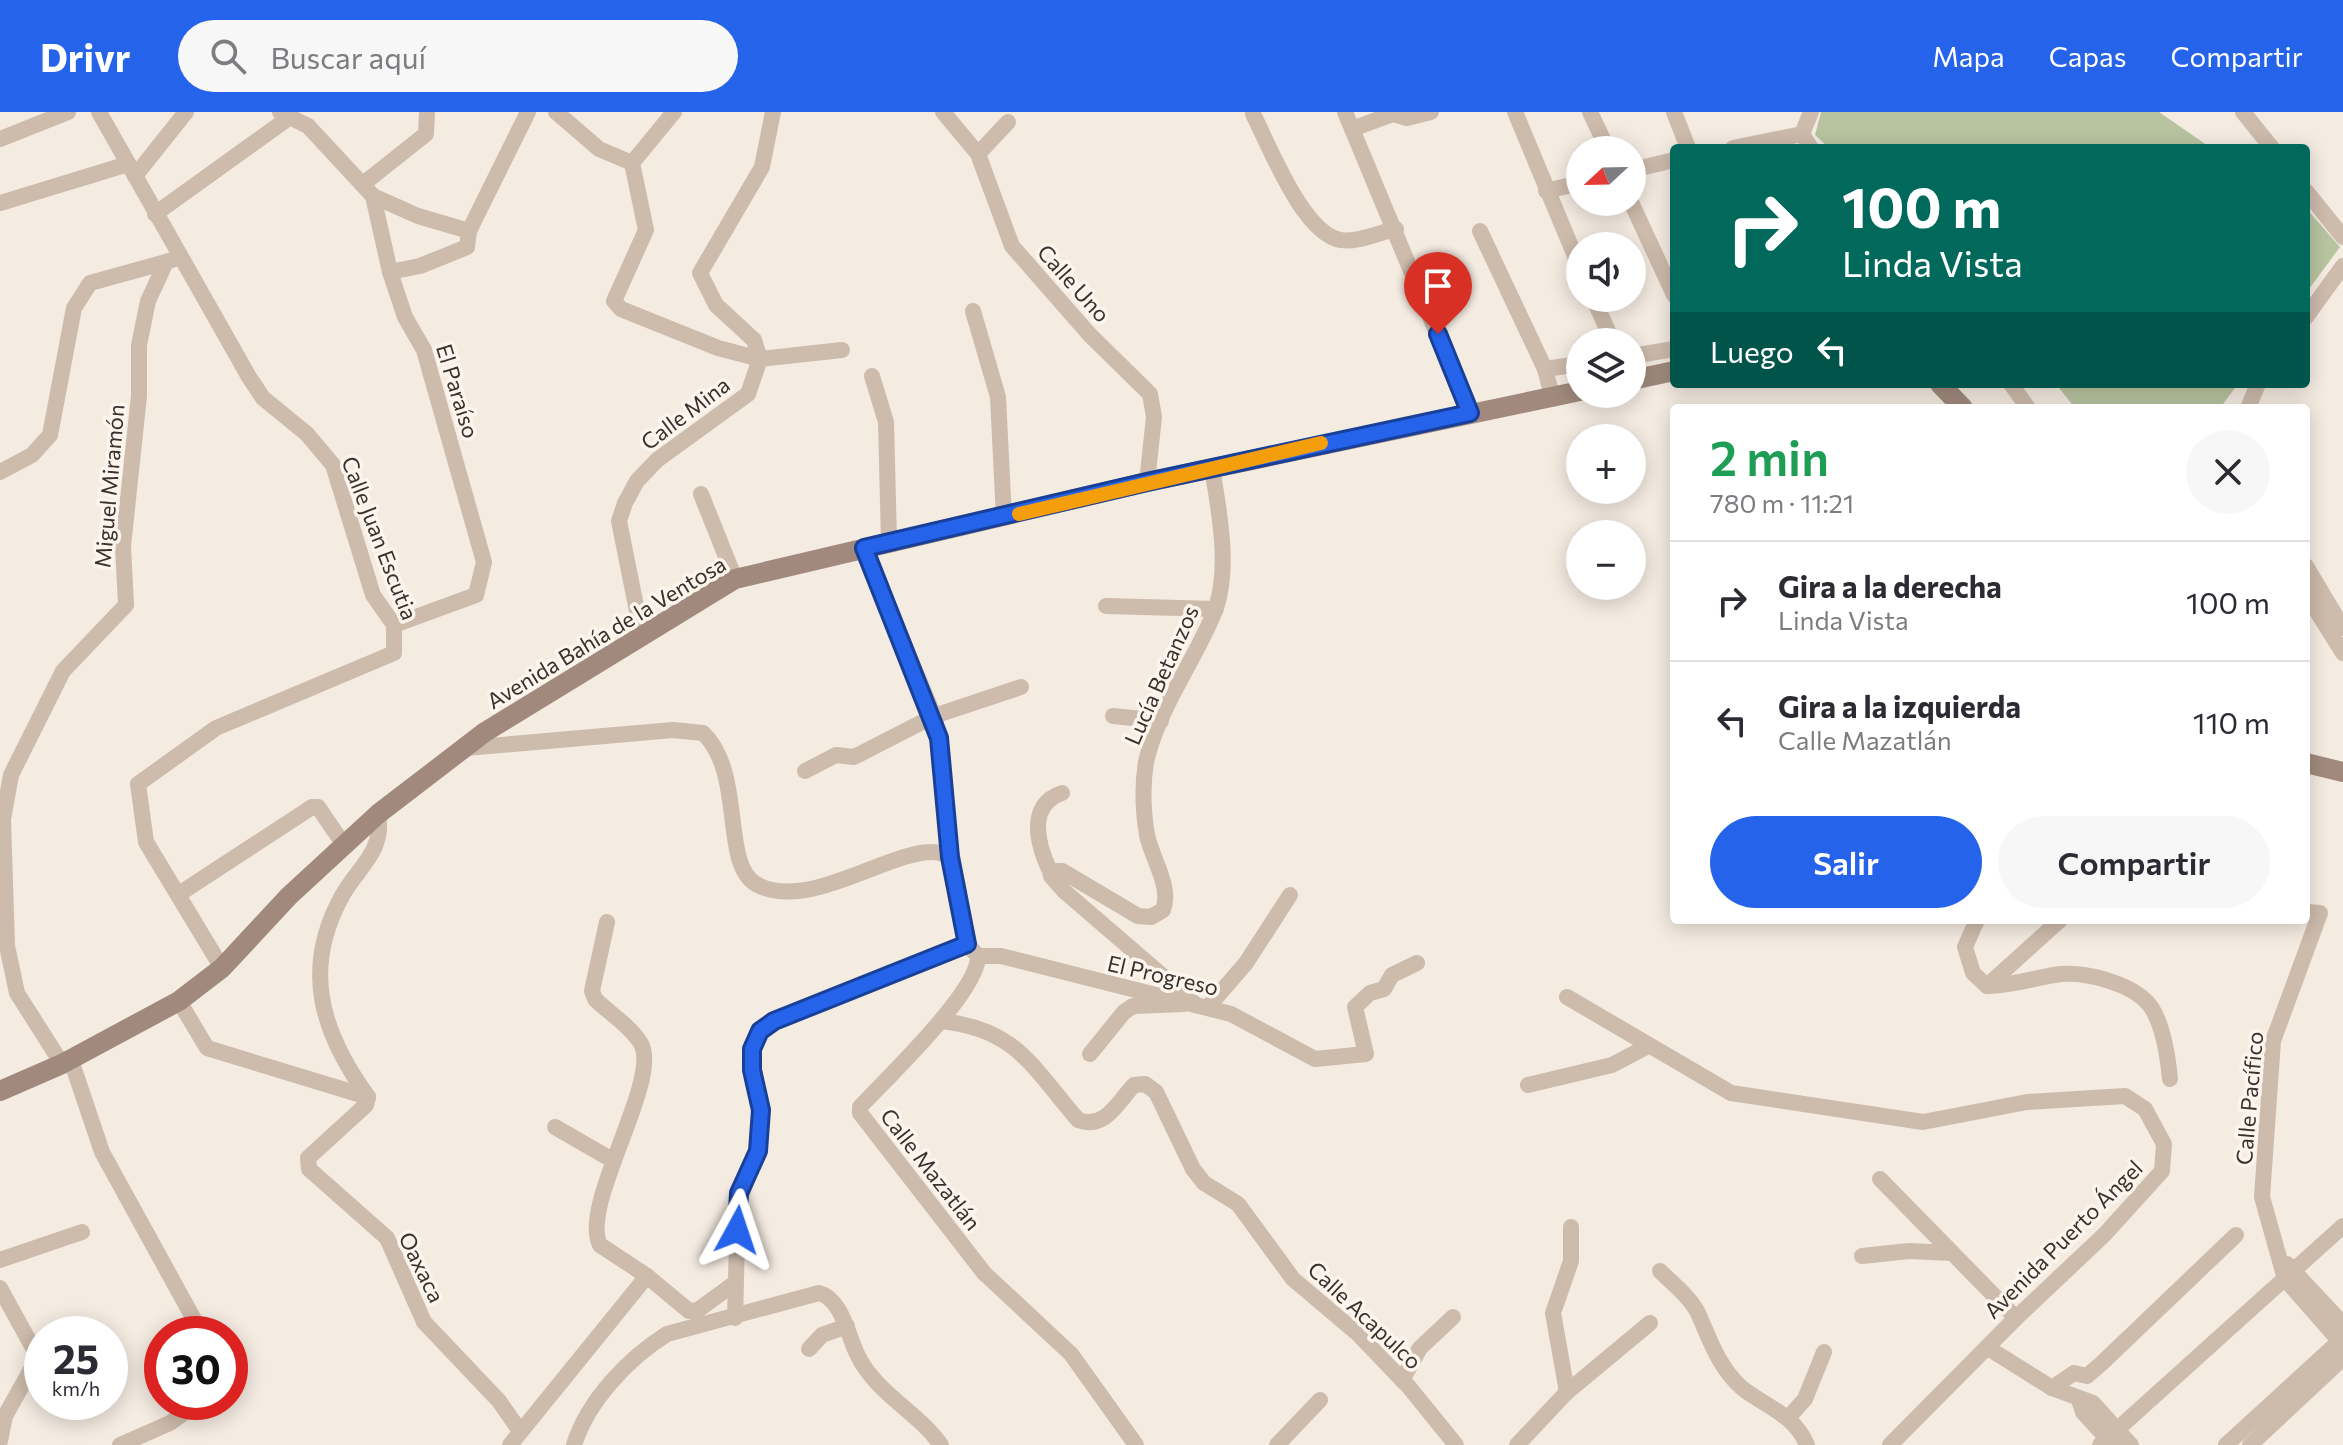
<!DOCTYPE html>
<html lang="es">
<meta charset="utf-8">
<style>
body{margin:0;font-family:Commissioner,sans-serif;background:#f7f7f7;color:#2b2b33;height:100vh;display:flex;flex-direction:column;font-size:30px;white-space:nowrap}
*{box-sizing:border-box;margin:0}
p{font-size:26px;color:#7c7c81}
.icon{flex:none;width:44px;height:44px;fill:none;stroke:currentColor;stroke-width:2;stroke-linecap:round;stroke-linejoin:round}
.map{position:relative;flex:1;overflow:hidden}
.side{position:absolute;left:1670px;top:292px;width:640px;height:520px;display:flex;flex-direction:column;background:#fff;border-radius:8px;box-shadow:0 4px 20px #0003}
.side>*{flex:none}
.banner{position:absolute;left:1670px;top:32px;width:640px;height:244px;border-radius:8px;box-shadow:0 4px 20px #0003;background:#00695c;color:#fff;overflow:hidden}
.needle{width:52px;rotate:248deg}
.buttons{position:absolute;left:1566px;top:24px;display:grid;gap:16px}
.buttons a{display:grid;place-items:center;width:80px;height:80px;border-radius:50%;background:#fff;box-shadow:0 4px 20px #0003;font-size:40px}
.speed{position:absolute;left:24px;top:1204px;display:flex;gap:16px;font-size:40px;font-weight:700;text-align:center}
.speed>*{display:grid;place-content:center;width:104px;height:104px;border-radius:50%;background:#fff;box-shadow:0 4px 20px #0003;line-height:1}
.speed small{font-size:20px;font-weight:400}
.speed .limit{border:12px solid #d22;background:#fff;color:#111}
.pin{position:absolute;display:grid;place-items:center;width:68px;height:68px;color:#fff;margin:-82px -34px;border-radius:50% 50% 50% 0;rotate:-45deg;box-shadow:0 0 8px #0007}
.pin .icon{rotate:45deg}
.me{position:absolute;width:88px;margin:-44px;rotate:5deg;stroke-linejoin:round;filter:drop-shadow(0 0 6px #0008)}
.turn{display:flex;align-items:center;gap:28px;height:168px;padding:0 40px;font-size:36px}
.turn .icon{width:104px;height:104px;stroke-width:2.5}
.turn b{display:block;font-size:56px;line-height:68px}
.then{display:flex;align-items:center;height:76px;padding:0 40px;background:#0003;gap:16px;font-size:30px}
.round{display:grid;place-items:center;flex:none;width:84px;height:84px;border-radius:42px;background:#f7f7f7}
.overview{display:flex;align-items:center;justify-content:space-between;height:136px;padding:0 40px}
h1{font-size:48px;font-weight:600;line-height:60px;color:#1e9e55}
.primary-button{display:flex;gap:16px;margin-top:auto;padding:16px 40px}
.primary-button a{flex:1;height:92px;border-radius:48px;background:#2563eb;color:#fff;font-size:32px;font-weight:600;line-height:92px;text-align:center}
.primary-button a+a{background:#f7f7f7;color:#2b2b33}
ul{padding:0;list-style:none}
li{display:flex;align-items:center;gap:24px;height:120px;padding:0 40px;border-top:2px solid #e1e1e2}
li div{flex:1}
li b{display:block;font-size:30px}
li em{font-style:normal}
header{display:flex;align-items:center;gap:48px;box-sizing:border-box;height:112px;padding:0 40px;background:#2563eb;color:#fff}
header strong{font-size:38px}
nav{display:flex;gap:44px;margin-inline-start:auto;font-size:28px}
.search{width:560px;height:72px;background:#f7f7f7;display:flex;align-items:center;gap:20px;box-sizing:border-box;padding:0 28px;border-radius:44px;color:#7c7c81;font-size:30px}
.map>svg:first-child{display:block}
.green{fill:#b8c4a0}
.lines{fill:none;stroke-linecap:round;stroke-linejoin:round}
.street{stroke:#cdbbac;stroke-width:16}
.secondary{stroke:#a18a7d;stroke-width:20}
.route-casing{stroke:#184099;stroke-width:20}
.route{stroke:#2563eb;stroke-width:14}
.slow{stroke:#f59e0b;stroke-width:14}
.labels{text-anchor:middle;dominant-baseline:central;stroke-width:7;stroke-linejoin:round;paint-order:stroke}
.street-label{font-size:22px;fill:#3b302b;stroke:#fbf5ee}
</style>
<header>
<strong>Drivr</strong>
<div class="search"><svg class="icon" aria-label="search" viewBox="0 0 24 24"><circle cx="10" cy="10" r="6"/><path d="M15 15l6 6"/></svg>Buscar aquí</div>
<nav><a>Mapa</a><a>Capas</a><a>Compartir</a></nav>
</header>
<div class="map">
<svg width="2343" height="1333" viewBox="0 0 2343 1333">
<rect width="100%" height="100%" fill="#f4ebe1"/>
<g class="green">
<polygon points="1821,0 2159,0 2211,36 1829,36 1815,23"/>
<polygon points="2306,96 2340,135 2306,181"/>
<polygon points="2056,272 2238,272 2220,296 2075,296"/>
</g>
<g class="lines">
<g class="street">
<polyline points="99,0 249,265 263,286 307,322 333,353 373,483 394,513 394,541 216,616 138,672 146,730 222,856"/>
<polyline points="280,0 308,14 373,84 390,160 405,205 424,238 484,450 476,483 394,513"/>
<polyline points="556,0 599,37 632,51"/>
<polyline points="674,0 632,51 646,118 614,189 621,197 718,236 760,247 842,238"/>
<polyline points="943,0 978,42 1012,134 1089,222 1150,282 1154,305 1147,370"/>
<polyline points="1345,0 1470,301"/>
<polyline points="1515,0 1580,156"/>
<polyline points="1590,0 1608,38"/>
<polyline points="1674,0 1688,36"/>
<polyline points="2243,0 2272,36"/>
<path d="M 1253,2 C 1270,35 1303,122 1341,128 C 1357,131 1380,120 1396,117"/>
<polyline points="1352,17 1393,2 1407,6 1431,0"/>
<polyline points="1802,22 1811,0"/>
<polyline points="1802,22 1811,36"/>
<polyline points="0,27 68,0"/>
<polyline points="1733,36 1802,22"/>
<polyline points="978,42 1008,10"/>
<polyline points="1632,58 1674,48"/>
<polyline points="135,64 186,0"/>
<polyline points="363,72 426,22 427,0"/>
<polyline points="1546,79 1580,71"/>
<polyline points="2306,79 2343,125"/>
<polyline points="373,84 418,104 469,119 528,0"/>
<polyline points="1631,90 1674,183"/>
<polyline points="0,91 128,52"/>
<polyline points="155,102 290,5"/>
<polyline points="1480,119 1545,257 1552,284"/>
<polyline points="390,160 420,154 467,135 469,119"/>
<polyline points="1593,186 1613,230"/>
<polyline points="973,199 998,285 1004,406"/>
<polyline points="2306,205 2343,154"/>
<polyline points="1632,244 1674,237"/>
<polyline points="1545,257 1580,252"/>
<polyline points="872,264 886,310 889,429"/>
<polyline points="2011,272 2028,296"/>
<polyline points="2248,296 2258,272"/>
<polyline points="0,360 32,343 50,323 74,196 90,171 166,150"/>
<polyline points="701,382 735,467"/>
<polyline points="864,436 934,604 939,626 950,745"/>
<polyline points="2306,454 2343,516"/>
<polyline points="2306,482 2343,541"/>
<polyline points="1106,494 1216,497"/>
<polyline points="642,524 619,409 625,391 637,369 657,348 748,282 760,247 754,228 716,193 700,161 762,55 773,0"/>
<polyline points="1113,604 1161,609"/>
<path d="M 466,636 L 673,618 L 703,621 C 745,661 721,752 756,772 C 813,805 912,719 950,745 L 967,832 L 978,844 C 979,879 886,967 860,995 L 860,1001 L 984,1161 L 1071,1242 L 1136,1333"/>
<polyline points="805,659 836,643 854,645 934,604 1021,575"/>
<path d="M 1050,759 C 1037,732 1027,693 1062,681"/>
<polyline points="179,782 312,695 318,695 344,733"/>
<polyline points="2306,800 2320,801 2273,929 2262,1085 2285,1167 2343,1233"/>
<polyline points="1977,808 1965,835 1973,861 1987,874 2060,808"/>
<path d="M 607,810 L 592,879 L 595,887 C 609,901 629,913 640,930 C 664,965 579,1092 600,1133 L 647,1164 L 689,1199 L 698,1198 L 735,1171"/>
<polyline points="978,844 1001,844 1231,902 1315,947 1366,942 1355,895 1370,881 1384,877 1392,863 1417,851"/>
<path d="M 1987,874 C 2011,874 2030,867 2054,863 C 2082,858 2134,871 2151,895 C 2163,913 2168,946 2170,967"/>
<polyline points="1567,885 1731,981 1923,1010 2027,990 2125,984 2145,997 2164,1032 2162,1059 2105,1122 2016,1206 1890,1333"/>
<polyline points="179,889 207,936 368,985"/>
<path d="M 1193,890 L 1064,779 L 1051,764 L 1050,759 L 1062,759 L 1138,804 L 1151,805 L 1163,798 C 1172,775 1152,747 1147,723 C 1143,699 1142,674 1146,650 C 1158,597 1194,550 1214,501 C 1231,460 1219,398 1212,356"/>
<polyline points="1208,895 1246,851 1290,783"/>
<path d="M 941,909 C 1017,917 1032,955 1078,1008 C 1105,1018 1117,991 1134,973 L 1145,972 L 1156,980 L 1193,1057 L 1204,1071 L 1238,1092 L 1293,1167 L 1358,1222 L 1409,1275 L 1456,1333"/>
<polyline points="1090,942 1124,900 1133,894 1184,892"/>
<polyline points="71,948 102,1040 202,1222"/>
<polyline points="62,952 17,881 7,834 3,707 11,663 63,559 126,493 123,434 139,284 139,233 148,189 166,150 180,145"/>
<polyline points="1528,973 1612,953 1648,934"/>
<polyline points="368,985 366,993 308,1046 309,1057 387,1126 424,1210 499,1289 520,1319"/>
<path d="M 368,985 C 322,921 301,858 342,784 C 358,755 385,739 378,702"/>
<polyline points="555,1015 614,1049"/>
<polyline points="1880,1067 2016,1206"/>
<polyline points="1862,1144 1909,1139 1952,1141"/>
<polyline points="0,1148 82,1120"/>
<polyline points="2287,1152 2343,1212"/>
<path d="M 1660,1159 C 1673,1172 1690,1185 1698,1201 C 1710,1228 1719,1256 1742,1276 C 1766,1295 1794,1302 1807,1333"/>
<polyline points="0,1176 38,1245 5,1304 0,1329"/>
<polyline points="735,1206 738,1091 758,1039 761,998 752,958 752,937 760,919 774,909 967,832"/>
<polyline points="1988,1236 2052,1276 2093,1291 2131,1333"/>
<polyline points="809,1237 822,1223 847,1214"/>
<polyline points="1402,1268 1420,1236 1453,1205"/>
<polyline points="2052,1276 2074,1261 2087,1264 2102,1251 2236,1123"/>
<polyline points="1567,1280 1553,1201 1571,1149 1571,1115"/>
<polyline points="2079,1288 2083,1300 2113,1333"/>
<polyline points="1788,1306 1805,1287 1824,1240"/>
<polyline points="120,1333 170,1311 199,1290"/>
<polyline points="510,1333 647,1164"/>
<path d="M 574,1333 C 588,1288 629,1246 667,1222 L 819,1181 C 842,1187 848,1224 857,1242 C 876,1282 917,1299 941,1333"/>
<polyline points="1277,1333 1320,1288"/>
<polyline points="1517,1333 1567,1280 1650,1211"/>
<polyline points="2100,1333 2343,1114"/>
<polyline points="2226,1333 2343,1226"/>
<polyline points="2250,1333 2343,1246"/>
</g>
<g class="secondary">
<polyline points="1632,268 1674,259"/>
<polyline points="1940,272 1963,296"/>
<polyline points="2306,651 2343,660"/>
<polyline points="0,979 62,952 179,889 222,856 289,784 378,702 485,620 735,467 1147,370 1580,279"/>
</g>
</g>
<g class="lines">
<g class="route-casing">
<polyline id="route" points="737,1118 739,1081 758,1039 761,998 752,958 752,937 760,919 774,909 967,832 950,745 939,626 864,436 1147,370 1470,301 1438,222"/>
</g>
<use href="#route" class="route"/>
<polyline class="slow" points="1019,402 1321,331"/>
</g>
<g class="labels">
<g class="street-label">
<text transform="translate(1074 171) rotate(48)">Calle Uno</text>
<text transform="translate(458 279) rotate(73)">El Paraíso</text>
<text transform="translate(685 301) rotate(-37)">Calle Mina</text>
<text transform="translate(109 374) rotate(-85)">Miguel Miramón</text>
<text transform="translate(380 426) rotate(69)">Calle Juan Escutia</text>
<text transform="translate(606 520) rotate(-31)">Avenida Bahía de la Ventosa</text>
<text transform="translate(1161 563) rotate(-66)">Lucía Betanzos</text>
<text transform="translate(1163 863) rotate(13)">El Progreso</text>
<text transform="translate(2249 986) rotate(-85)">Calle Pacífico</text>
<text transform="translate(931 1057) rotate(52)">Calle Mazatlán</text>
<text transform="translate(2063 1127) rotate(-45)">Avenida Puerto Ángel</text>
<text transform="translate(422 1155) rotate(64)">Oaxaca</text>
<text transform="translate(1365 1203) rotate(43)">Calle Acapulco</text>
</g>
</g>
</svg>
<div class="buttons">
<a><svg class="needle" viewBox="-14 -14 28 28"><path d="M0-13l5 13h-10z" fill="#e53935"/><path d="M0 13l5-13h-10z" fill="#7c7c81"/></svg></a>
<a><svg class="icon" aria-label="sound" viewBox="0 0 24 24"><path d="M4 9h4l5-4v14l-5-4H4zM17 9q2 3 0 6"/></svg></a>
<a><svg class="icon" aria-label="layers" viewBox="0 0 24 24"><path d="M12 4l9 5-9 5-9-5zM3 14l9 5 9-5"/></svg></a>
<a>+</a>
<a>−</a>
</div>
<div class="speed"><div>25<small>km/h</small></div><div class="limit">30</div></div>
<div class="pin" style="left:1438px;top:222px;background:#d93025"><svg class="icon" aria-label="arrive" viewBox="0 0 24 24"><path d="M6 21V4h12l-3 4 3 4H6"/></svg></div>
<svg class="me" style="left:737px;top:1118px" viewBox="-20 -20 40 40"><path d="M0-17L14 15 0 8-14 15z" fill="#2563eb" stroke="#fff" stroke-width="4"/></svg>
<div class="banner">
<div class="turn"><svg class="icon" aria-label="right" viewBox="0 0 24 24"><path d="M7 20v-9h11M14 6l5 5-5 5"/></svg><div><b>100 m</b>Linda Vista</div></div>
<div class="then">Luego<svg class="icon" aria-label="left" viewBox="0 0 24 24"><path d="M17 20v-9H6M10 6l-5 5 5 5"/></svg></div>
</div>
<section class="side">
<div class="overview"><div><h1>2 min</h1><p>780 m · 11:21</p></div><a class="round"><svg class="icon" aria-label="close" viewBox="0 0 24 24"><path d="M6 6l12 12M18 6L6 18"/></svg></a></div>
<ul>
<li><svg class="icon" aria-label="right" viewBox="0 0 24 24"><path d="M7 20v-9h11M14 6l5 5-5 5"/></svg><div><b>Gira a la derecha</b><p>Linda Vista</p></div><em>100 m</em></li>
<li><svg class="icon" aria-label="left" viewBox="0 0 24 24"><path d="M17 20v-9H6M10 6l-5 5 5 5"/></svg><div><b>Gira a la izquierda</b><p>Calle Mazatlán</p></div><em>110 m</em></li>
</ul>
<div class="primary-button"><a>Salir</a><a>Compartir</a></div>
</section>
</div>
